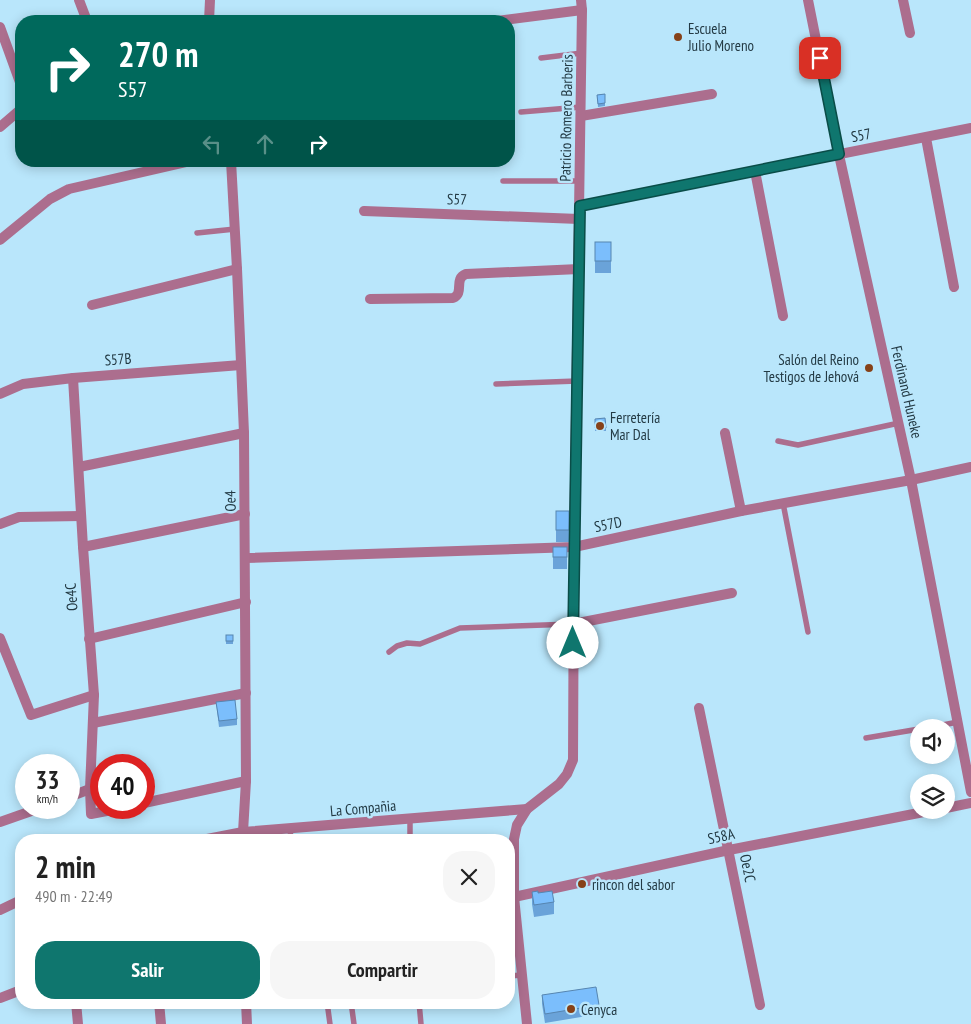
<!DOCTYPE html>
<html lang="es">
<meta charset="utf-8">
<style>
body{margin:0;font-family:"PT Sans Narrow",sans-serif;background:#f6f6f6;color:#222;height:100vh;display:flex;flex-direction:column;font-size:19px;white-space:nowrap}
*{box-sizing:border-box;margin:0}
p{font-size:16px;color:#767676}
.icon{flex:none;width:28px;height:28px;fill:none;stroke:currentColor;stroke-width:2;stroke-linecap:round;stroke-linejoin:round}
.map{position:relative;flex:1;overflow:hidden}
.details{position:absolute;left:15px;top:834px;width:500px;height:175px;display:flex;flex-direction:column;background:#fff;border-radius:20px;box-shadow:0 2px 12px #0003}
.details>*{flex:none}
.top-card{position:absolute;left:15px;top:15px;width:500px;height:152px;border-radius:20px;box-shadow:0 2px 12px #0003;background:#00695c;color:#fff;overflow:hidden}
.tools{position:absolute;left:910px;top:719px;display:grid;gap:10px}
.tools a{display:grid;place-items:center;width:45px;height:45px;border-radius:50%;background:#fff;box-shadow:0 2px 12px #0003;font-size:25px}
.speed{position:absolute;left:15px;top:754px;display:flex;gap:10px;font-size:25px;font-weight:700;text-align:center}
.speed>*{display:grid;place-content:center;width:65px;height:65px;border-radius:50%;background:#fff;box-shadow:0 2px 12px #0003;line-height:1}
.speed small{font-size:12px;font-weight:400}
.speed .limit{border:8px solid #d22;background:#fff;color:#111}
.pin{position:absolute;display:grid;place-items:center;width:42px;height:42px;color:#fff;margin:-21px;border-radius:10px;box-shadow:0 2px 8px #0006}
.me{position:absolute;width:55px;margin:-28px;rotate:0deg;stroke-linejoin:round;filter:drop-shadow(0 0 4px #0008)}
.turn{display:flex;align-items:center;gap:18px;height:105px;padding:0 20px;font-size:22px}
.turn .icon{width:65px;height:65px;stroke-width:2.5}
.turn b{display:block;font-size:35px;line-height:42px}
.lanes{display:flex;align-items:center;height:48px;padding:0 20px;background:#0003;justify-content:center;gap:25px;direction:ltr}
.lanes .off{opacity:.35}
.round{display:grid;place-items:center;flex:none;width:52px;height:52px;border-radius:20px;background:#f6f6f6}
.headline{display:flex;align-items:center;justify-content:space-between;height:85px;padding:0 20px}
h1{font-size:30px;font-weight:700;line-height:38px}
.primary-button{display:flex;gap:10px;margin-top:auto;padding:10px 20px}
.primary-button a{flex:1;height:58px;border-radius:20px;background:#0f766e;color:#fff;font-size:20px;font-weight:700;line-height:58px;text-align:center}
.primary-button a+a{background:#f6f6f6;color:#222}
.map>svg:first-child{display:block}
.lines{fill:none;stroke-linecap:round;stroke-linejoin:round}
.service{stroke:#ac6e8e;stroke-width:5.5}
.minor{stroke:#ac6e8e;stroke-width:10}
.tertiary{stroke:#ac6e8e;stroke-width:10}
.wall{fill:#6aa3d9}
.building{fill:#7bbefc;stroke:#5685b0}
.route-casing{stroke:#0a4d48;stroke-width:12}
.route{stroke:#0f766e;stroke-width:9}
.poi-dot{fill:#864118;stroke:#b9e6fb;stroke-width:2}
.labels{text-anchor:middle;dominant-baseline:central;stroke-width:5;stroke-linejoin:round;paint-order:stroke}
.poi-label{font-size:15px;fill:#233a44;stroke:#b9e6fb;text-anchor:start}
.street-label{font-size:15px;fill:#233a44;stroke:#b9e6fb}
</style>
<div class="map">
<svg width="971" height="1024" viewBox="0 0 971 1024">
<rect width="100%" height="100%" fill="#b9e6fb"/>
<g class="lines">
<g class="service">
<polyline points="541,58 582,53"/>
<polyline points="521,112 581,107"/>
<polyline points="503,181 580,181"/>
<polyline points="197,233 235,229"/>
<polyline points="496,384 577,381"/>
<polyline points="778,441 798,445 899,423"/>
<polyline points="783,503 808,632"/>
<polyline points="389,652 397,646 407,643 420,644 460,628 573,624"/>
<polyline points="927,728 958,722"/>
<polyline points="866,738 919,729"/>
<polyline points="410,819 410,840"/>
<polyline points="290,829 291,840"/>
<polyline points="509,976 522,975"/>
<polyline points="327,1002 330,1024"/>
<polyline points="351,1002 354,1024"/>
<polyline points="419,1002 421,1024"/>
</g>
<g class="minor">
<polyline points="79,0 87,21"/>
<polyline points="808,0 839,155 911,480 971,792"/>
<polyline points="903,0 910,33"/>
<polyline points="497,21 582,10"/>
<polyline points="0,27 21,85"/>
<polyline points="581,116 712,94"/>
<polyline points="0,127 21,109"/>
<polyline points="926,138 954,287"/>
<polyline points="755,171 783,316"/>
<polyline points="579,206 971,128"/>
<polyline points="364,211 579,219"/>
<polyline points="0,240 50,199 69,189 191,161"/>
<path d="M 370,299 L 453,298 C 465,293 453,279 466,274 L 579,269"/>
<polyline points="92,305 237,269"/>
<polyline points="73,378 83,547 94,695 90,789 91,814 122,808"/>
<polyline points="0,394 23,384 73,378 241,365"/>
<polyline points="725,433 741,511"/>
<polyline points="79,467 244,433"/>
<polyline points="0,524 19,517 81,516"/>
<polyline points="83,547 245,514"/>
<polyline points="245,558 574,547 741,511 911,480 971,467"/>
<polyline points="573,624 732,593"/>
<polyline points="0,638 31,715 94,695"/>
<polyline points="89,639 246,602"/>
<polyline points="699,708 760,1005"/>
<polyline points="93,723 246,693"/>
<polyline points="69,797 90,789"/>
<polyline points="144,803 246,781"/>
<polyline points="946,808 971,803"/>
<polyline points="0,822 40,808"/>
<polyline points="243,840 243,832 527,809"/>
<polyline points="514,897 729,850 934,810"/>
<polyline points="0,998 21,990"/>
<polyline points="76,1002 78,1024"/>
<polyline points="159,1002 161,1024"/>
<polyline points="246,1002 247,1024"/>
</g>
<g class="tertiary">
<polyline points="209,21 210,0"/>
<polyline points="202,840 243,832 246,781 244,433 237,269 231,161"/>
<polyline points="0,910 21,900"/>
<polyline points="527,1024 514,897 514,839 517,825 527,809 559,784 567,774 573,760 574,547 582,10 581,0"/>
</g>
</g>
<g class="wall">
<polygon points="605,94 605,106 598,107 597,95"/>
<rect x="595" y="242" width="16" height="31"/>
<polygon points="605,418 606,431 595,431 595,419"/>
<rect x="556" y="511" width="13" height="31"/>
<rect x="553" y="547" width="14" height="22"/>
<rect x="226" y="635" width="7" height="9"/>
<polygon points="216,702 237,719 237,725 219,727"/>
<polygon points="532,892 538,893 554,902 554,914 534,917 532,904"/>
<polygon points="542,995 599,1005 599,1014 545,1023 542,1004"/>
</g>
<g class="building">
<polygon points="605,94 605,103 598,104 597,95"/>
<rect x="595" y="242" width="16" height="19"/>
<polygon points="605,418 606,428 595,428 595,419"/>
<rect x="556" y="511" width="13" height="19"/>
<rect x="553" y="547" width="14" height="10"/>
<rect x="226" y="635" width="7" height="6"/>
<polygon points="235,700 237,719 219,721 216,702"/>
<polygon points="538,891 538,893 552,891 554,902 534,905 532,892"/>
<polygon points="596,987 599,1005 545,1014 542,995"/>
</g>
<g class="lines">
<g class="route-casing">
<polyline id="route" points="573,643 580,206 839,154 820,58"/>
</g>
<use href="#route" class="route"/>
</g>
<g class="poi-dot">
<circle cx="678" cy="37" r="5"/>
<circle cx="869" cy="368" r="5"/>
<circle cx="600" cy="426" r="5"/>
<circle cx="582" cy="884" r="5"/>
<circle cx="571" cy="1009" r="5"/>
</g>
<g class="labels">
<g class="poi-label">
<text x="688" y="28">Escuela<tspan x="688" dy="17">Julio Moreno</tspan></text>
<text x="859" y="359" text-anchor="end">Salón del Reino<tspan x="859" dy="17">Testigos de Jehová</tspan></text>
<text x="610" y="417">Ferretería<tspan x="610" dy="17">Mar Dal</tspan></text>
<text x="592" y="884">rincon del sabor</text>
<text x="581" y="1009">Cenyca</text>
</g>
<g class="street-label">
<text transform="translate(566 118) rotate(-89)">Patricio Romero Barberis</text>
<text transform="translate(861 135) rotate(-11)">S57</text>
<text transform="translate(457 199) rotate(2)">S57</text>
<text transform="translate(118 359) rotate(-4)">S57B</text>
<text transform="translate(907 392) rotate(77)">Ferdinand Huneke</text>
<text transform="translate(230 501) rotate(-91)">Oe4</text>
<text transform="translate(608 524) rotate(-12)">S57D</text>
<text transform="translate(71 597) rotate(-94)">Oe4C</text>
<text transform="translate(363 808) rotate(-5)">La Compañia</text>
<text transform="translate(721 836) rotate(-12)">S58A</text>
<text transform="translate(748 868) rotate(78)">Oe2C</text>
</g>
</g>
</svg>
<div class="tools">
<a><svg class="icon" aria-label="sound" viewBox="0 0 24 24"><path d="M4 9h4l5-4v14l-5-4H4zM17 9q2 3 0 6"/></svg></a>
<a><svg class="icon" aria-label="layers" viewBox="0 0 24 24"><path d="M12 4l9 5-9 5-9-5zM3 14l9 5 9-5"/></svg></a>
</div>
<div class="speed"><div>33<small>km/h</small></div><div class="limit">40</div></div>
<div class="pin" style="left:820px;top:58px;background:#d93025"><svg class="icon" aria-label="arrive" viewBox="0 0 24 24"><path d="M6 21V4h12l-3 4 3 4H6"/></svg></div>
<svg class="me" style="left:573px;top:643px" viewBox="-20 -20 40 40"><circle r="19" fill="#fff"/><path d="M0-13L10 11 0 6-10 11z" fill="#0f766e"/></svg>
<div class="top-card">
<div class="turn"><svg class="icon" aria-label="right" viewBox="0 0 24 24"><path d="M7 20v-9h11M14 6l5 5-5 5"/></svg><div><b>270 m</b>S57</div></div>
<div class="lanes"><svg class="icon off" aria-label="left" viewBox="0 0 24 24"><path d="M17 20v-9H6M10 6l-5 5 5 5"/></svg><svg class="icon off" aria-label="ahead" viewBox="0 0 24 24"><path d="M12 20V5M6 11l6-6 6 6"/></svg><svg class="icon" aria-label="right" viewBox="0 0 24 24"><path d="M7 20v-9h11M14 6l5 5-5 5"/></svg></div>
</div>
<section class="details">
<div class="headline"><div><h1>2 min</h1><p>490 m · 22:49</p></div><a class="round"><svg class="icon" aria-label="close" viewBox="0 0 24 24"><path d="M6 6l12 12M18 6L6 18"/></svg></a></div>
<div class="primary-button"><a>Salir</a><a>Compartir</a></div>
</section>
</div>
